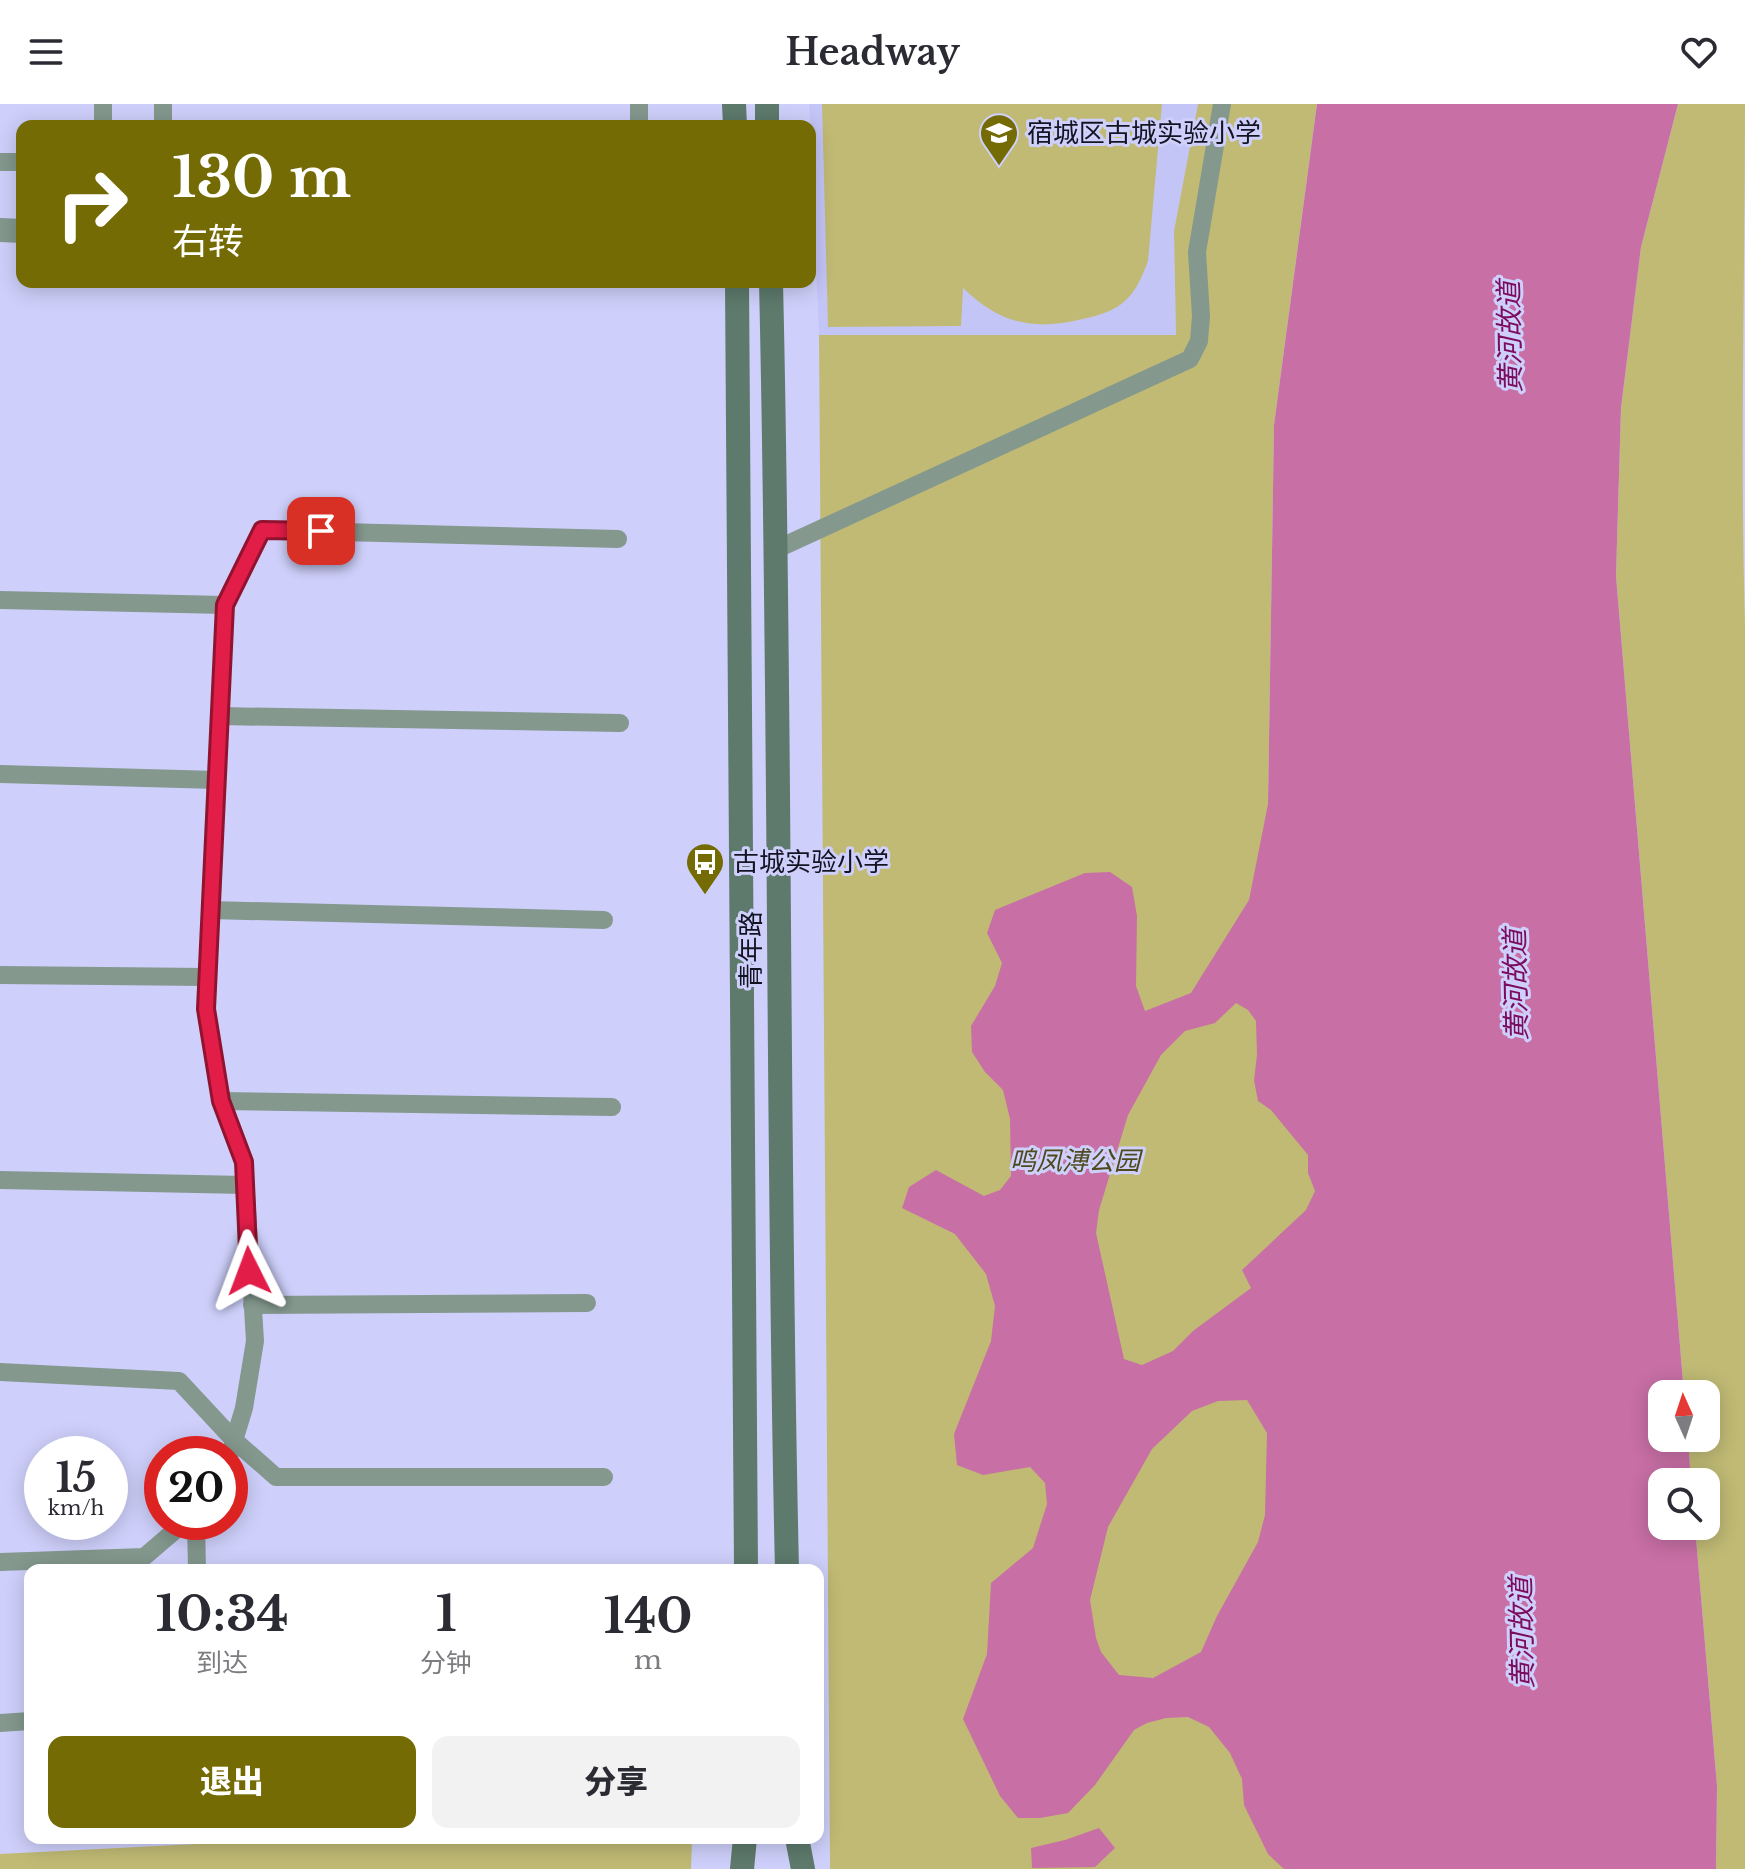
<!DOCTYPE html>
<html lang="zh">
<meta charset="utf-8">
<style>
body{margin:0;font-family:"Libre Baskerville","Noto Sans SC",serif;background:#f2f2f3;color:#2b2b33;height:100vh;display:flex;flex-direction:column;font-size:30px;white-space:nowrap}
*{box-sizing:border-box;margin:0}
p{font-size:26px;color:#7c7c81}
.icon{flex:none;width:44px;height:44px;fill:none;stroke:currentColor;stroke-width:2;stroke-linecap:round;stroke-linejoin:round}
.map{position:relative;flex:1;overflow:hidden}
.sheet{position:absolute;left:24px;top:1460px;width:800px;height:280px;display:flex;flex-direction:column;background:#fff;border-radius:16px;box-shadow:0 4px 20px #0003}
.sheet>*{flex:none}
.guide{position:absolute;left:16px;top:16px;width:800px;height:168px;border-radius:16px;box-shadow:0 4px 20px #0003;background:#746b04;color:#fff;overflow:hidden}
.needle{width:52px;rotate:357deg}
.controls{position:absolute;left:1648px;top:1276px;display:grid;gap:16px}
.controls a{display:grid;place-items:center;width:72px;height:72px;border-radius:16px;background:#fff;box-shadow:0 4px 20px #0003;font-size:40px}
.speed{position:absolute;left:24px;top:1332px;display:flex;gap:16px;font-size:40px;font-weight:700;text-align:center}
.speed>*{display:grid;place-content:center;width:104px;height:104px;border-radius:50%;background:#fff;box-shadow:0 4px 20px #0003;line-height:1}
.speed small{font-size:20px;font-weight:400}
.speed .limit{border:12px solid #d22;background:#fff;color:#111}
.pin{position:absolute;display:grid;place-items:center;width:68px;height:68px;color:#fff;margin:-34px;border-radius:16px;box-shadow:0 4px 12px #0006}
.me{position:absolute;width:88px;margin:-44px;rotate:357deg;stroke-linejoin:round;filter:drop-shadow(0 0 6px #0008)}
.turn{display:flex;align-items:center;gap:28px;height:168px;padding:0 24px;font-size:36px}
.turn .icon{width:104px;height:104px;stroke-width:2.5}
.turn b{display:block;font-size:56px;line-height:68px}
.eta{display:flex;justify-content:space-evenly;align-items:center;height:136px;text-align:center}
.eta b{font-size:48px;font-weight:800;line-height:56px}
.cta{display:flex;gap:16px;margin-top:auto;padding:16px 24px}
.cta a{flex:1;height:92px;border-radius:16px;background:#746b04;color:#fff;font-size:32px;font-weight:800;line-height:92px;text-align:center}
.cta a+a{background:#f2f2f3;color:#2b2b33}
header{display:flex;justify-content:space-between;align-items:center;height:104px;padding:0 24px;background:#fff;font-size:36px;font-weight:800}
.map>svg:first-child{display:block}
.built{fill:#c4c5f7}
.green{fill:#c0ba75}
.water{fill:#c86fa6;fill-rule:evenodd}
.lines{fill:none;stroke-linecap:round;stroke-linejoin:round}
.lane{stroke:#84988e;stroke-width:18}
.street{stroke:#84988e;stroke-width:24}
.secondary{stroke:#5d7a6c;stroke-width:24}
.route-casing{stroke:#92132f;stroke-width:20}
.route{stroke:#e11d48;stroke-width:14}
.labels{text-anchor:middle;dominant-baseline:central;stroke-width:6;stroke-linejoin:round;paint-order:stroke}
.poi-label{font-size:26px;fill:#131322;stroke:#ced0fb;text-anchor:start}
.street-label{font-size:26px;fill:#131322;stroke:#ced0fb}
.park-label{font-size:26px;font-style:italic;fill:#4f4a1d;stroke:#ced0fb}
.water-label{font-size:28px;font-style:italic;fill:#7c0c5c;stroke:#ced0fb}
</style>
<header><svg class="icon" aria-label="menu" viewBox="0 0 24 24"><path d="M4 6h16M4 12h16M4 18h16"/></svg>Headway<svg class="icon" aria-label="heart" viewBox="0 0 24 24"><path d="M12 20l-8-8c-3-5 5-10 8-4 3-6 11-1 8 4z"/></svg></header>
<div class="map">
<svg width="1745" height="1765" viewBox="0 0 1745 1765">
<rect width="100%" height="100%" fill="#ced0fb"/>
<polygon class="built" points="809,0 1198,0 1174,127 1176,231 819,231"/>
<g class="green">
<path d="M 822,0 L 1162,0 L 1148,157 C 1143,170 1138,184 1127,195 C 1115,207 1100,211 1083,215 C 1034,227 1000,220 963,184 L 961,222 L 828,223 Z"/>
<polygon points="1198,0 1317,0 1274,321 1268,700 1334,1080 1292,1765 830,1765 819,231 1176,231 1174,127"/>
<path d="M 1678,0 L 1745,0 C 1745,174 1740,348 1745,521 L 1745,1765 L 1716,1765 L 1717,1682 L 1695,1422 L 1706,1422 L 1706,1378 L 1691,1378 L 1688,1334 L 1706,1334 L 1706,1290 L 1684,1290 L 1616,472 L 1621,304 L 1641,143 Z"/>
<polygon points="316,1734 692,1734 691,1765 0,1765 0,1750"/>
</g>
<g class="water">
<path d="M 1317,0 L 1678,0 L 1641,143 L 1621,304 L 1616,472 L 1684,1290 L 1662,1290 L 1662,1334 L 1688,1334 L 1691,1378 L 1662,1378 L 1662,1422 L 1695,1422 L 1717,1682 L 1716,1765 L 1284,1765 L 1268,1750 L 1244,1701 L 1242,1675 L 1230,1649 L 1209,1623 L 1188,1613 L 1166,1614 L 1147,1619 L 1134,1626 L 1095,1681 L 1068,1709 L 1040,1714 L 1018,1714 L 1000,1692 L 963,1615 L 987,1550 L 991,1479 L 1033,1444 L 1047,1400 L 1045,1379 L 1030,1363 L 983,1371 L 957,1361 L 954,1330 L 991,1237 L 995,1202 L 986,1170 L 955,1130 L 902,1104 L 909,1083 L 936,1066 L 984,1092 L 1000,1086 L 1011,1072 L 1010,1015 L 1003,986 L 985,968 L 972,948 L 971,922 L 995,882 L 1002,859 L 987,829 L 995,806 L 1085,769 L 1110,768 L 1132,783 L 1137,812 L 1136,882 L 1145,907 L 1191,889 L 1249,796 L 1268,700 L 1274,321 ZM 1236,899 L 1248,906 L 1256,917 L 1257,951 L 1254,976 L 1258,997 L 1271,1006 L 1308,1051 L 1308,1069 L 1315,1087 L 1306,1106 L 1242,1166 L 1251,1184 L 1193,1227 L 1173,1247 L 1142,1261 L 1124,1255 L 1096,1129 L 1099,1106 L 1128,1011 L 1161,951 L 1185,927 L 1215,919 ZM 1247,1296 L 1267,1329 L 1265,1411 L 1258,1438 L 1217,1512 L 1201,1548 L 1153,1574 L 1119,1571 L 1101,1548 L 1096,1534 L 1090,1496 L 1108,1423 L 1152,1345 L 1192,1307 L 1218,1297 Z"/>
<polygon points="1099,1724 1115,1744 1095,1763 1032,1764 1031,1744 1065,1736"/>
</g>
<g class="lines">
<g class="lane">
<polyline points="639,0 639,22"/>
<polyline points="103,22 103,0"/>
<polyline points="163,22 163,0"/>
<polyline points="0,58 22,58"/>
<polyline points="777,445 1190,255 1199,237 1201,212 1197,148 1222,0"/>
<polyline points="0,496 225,501"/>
<polyline points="220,612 620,619"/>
<polyline points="0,670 217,676"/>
<polyline points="210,806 604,816"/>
<polyline points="0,871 207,873"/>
<polyline points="221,997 612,1003"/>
<polyline points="0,1076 245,1081"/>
<polyline points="252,1201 587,1199"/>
<polyline points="0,1268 179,1277 234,1336 276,1373 604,1373"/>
<polyline points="230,1350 244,1304 255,1237 244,1058 221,997 206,905 225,501 262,426 618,435"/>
<polyline points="196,1418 197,1466"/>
<polyline points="0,1458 144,1453 185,1418"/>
<polyline points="0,1619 30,1617"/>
</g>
<polyline class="street" points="0,126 22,127"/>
<g class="secondary">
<polyline points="734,0 735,22"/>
<polyline points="767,0 767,22"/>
<polyline points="737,178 746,1466"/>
<path d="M 771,178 C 781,607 777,1037 787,1466"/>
<polyline points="797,1734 803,1765"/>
<polyline points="742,1765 745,1734"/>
</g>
</g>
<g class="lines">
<g class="route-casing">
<polyline id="route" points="249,1167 244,1058 221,997 206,905 225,501 262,426 321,427"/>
</g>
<use href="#route" class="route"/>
</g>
<defs>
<g id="school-pin" transform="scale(2)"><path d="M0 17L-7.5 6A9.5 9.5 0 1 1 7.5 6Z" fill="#746b04" stroke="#ced0fb"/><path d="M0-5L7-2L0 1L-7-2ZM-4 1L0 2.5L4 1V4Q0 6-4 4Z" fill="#fff"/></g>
<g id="bus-pin" transform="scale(2)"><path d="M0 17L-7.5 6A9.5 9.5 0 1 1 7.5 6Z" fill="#746b04" stroke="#ced0fb"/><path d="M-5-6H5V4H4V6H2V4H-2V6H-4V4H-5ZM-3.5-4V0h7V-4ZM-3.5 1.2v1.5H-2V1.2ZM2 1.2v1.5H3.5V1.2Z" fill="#fff"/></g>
</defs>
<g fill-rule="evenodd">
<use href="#school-pin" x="999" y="29"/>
<use href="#bus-pin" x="705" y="758"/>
</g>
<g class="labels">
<g class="poi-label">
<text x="1027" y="29">宿城区古城实验小学</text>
<text x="733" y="758">古城实验小学</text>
</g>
<g class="street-label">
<text transform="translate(751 846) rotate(-90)">青年路</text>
</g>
<g class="park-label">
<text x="1075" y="1057">鸣凤溥公园</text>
</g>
<g class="water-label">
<text transform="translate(1510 233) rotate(-91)">黄河故道</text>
<text transform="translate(1516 881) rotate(-91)">黄河故道</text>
<text transform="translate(1522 1529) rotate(-91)">黄河故道</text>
</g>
</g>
</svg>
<div class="controls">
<a><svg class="needle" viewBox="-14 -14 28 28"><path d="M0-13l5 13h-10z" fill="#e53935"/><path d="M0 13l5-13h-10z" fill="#7c7c81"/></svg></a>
<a><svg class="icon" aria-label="search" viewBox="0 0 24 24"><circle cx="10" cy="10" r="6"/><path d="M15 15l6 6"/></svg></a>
</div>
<div class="speed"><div>15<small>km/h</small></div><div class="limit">20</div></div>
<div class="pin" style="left:321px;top:427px;background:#d93025"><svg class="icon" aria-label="arrive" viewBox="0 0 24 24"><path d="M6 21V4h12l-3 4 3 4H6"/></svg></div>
<svg class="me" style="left:249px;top:1167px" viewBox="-20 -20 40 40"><path d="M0-17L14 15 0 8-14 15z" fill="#e11d48" stroke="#fff" stroke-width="4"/></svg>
<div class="guide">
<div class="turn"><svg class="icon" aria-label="right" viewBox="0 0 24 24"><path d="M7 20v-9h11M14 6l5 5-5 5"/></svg><div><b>130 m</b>右转</div></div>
</div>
<section class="sheet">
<div class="eta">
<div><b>10:34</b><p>到达</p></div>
<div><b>1</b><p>分钟</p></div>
<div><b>140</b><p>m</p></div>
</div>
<div class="cta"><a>退出</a><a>分享</a></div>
</section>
</div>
